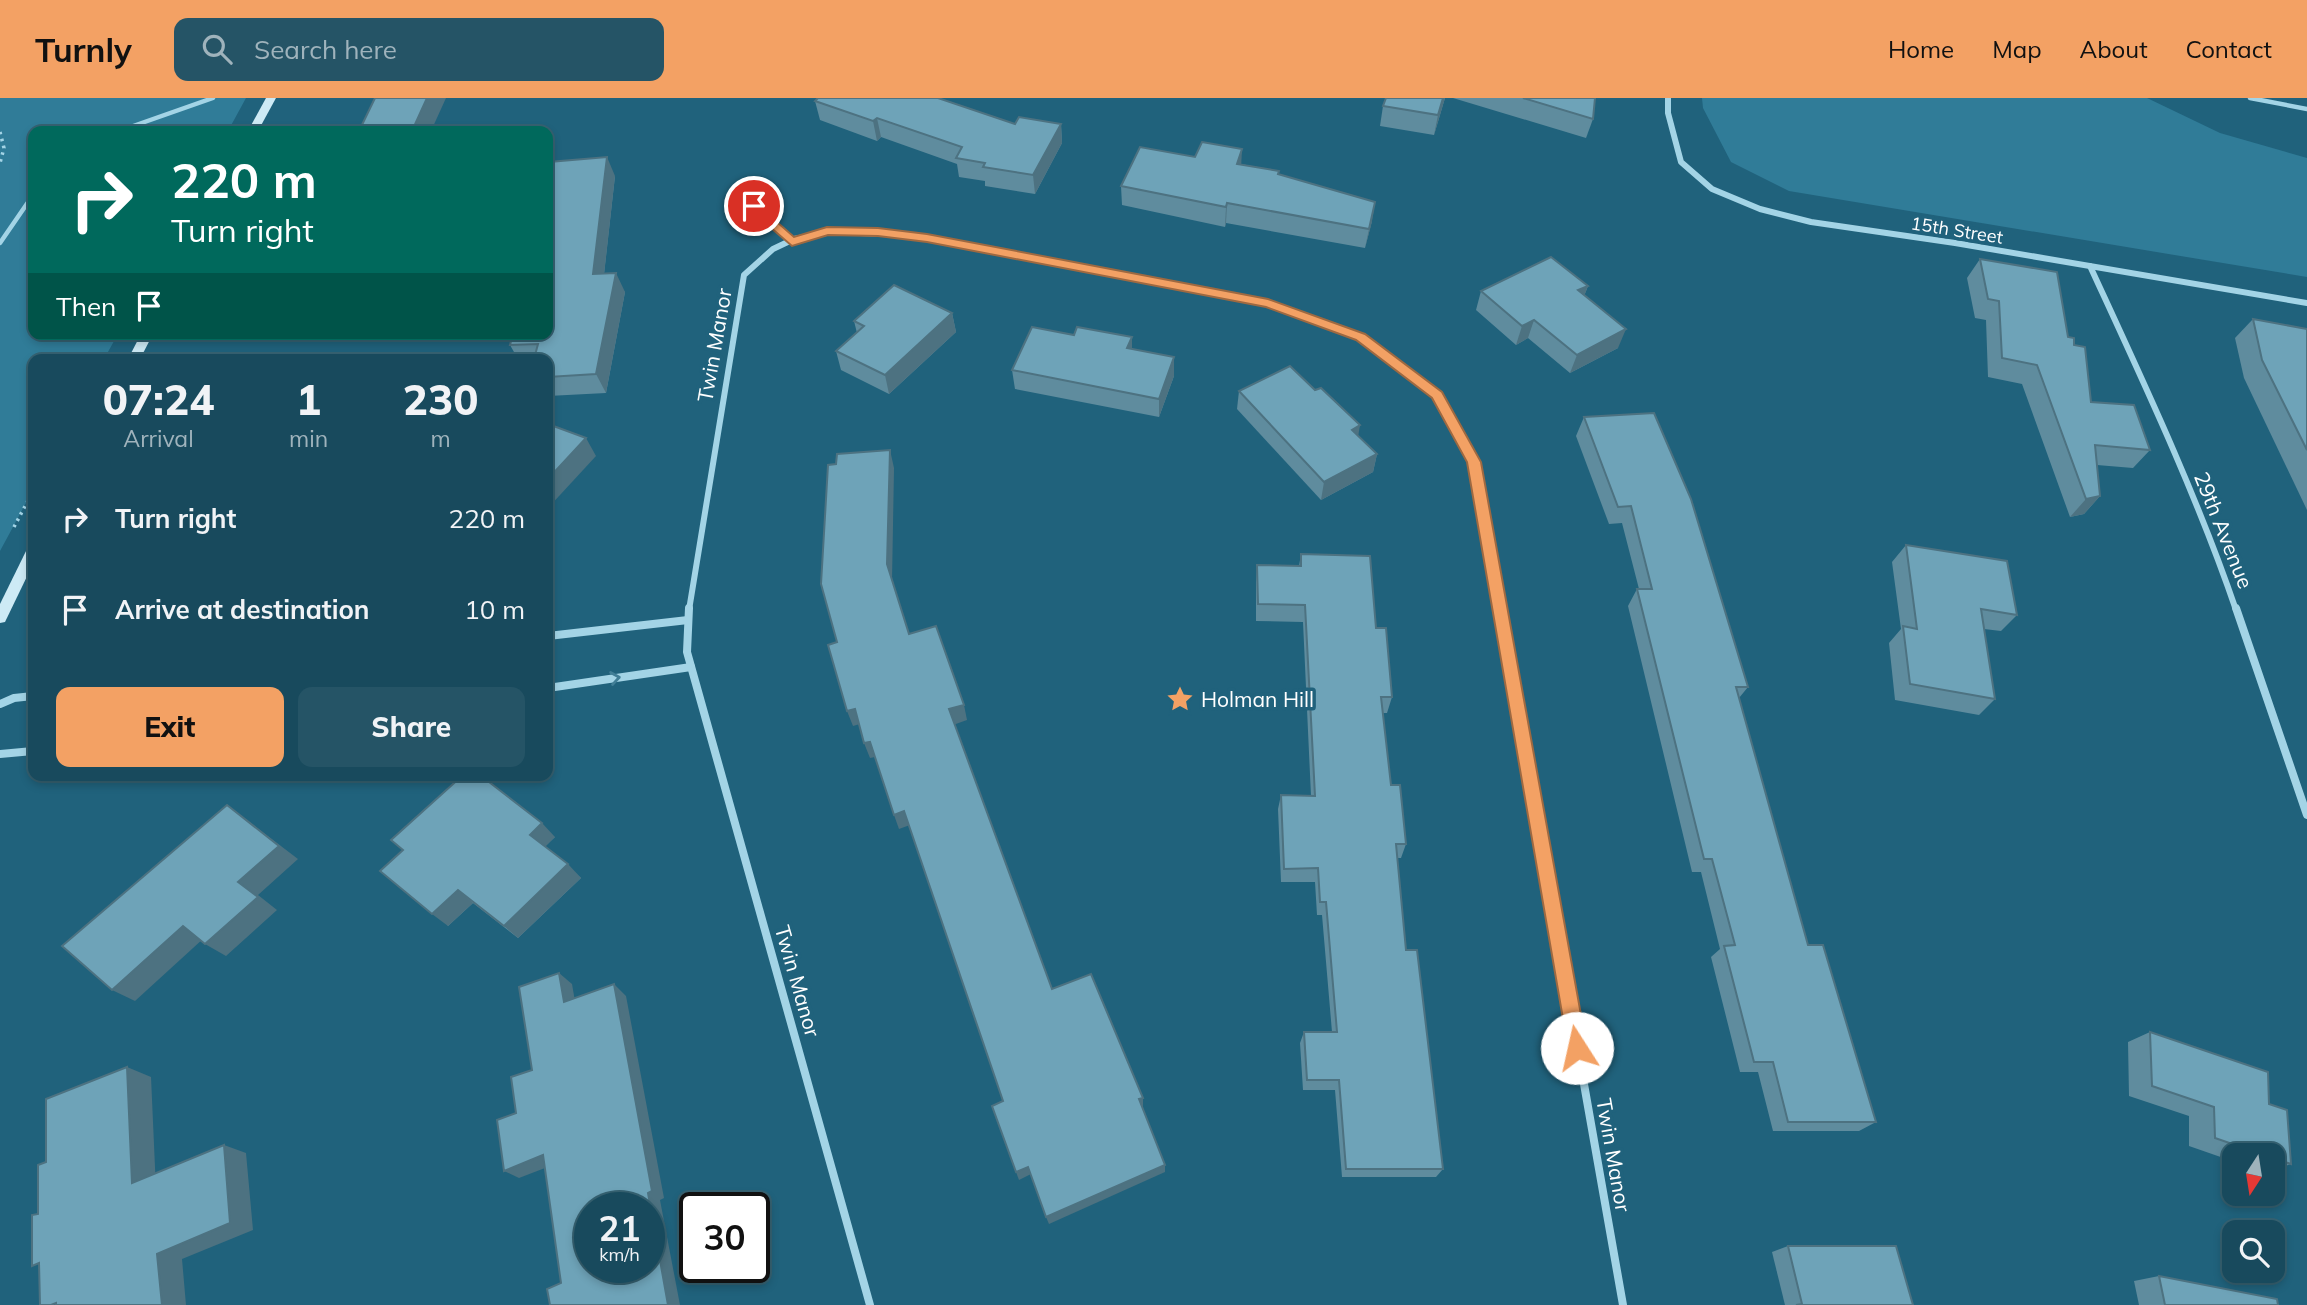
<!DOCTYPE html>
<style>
body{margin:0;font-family:Mulish,sans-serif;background:#255466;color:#f1f3f6;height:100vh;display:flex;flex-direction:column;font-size:26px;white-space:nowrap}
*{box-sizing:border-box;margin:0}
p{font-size:23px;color:#9fb3bc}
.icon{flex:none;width:38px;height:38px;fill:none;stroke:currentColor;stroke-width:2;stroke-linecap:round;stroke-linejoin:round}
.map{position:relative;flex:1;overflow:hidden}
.panel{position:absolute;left:28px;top:256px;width:525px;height:427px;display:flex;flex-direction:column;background:#184a5d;border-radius:14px;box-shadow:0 4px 10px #0003,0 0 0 2px #366272}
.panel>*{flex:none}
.top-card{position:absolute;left:28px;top:28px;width:525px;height:214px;border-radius:14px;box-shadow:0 4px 10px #0003,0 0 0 2px #366272;background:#00695c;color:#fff;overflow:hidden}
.needle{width:46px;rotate:192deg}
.tools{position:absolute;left:2222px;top:1045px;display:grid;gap:14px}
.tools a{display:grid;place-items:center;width:63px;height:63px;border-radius:14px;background:#184a5d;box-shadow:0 4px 10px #0003,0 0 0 2px #366272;font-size:35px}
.speed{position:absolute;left:574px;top:1094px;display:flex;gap:14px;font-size:35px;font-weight:700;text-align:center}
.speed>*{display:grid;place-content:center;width:91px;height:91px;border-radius:50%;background:#184a5d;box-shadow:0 4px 10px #0003,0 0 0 2px #366272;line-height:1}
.speed small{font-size:18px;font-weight:400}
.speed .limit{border:4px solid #111;border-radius:10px;background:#fff;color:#111}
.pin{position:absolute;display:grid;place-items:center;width:60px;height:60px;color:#fff;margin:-30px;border:4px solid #fff;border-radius:50%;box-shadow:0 2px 7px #0007}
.me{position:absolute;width:77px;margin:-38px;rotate:350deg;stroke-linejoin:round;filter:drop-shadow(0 0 5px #0008)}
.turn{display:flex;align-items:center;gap:24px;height:147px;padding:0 28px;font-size:32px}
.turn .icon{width:91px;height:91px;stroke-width:2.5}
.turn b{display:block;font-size:49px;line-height:60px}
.then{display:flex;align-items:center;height:66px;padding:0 28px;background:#0003;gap:14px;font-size:26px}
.eta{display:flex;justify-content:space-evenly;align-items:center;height:119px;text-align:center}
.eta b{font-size:42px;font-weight:800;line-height:49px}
.button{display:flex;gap:14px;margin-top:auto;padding:14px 28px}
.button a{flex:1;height:80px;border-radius:14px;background:#f3a164;color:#111;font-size:28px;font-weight:800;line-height:80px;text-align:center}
.button a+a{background:#255466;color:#f1f3f6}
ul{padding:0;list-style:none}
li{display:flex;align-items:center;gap:21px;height:91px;padding:0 28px}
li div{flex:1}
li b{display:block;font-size:26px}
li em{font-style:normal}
header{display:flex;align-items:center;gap:42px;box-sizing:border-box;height:98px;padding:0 35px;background:#f3a164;color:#111}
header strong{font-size:33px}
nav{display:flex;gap:38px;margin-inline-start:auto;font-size:24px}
.search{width:490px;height:63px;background:#255466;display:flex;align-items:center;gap:18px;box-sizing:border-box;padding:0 24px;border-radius:14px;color:#9fb3bc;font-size:26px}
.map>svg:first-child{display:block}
.green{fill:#307c98}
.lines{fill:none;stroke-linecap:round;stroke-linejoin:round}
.path{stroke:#a3d4e6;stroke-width:3.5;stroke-dasharray:2.5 4.5;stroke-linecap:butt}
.service{stroke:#a3d4e6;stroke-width:4.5}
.minor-far1{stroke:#a3d4e6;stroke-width:6}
.minor{stroke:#a3d4e6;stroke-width:8}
.secondary{fill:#cdeaf5;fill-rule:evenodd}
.wall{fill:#5f8c9e}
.shaded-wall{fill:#4d7281}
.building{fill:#6ea3b8;stroke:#4d7281;stroke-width:2;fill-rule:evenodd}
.oneway{stroke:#417e96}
.route{fill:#f3a164;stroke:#9e6941;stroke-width:2}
.labels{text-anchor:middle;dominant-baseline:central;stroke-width:7;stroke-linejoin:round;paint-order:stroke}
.far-street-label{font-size:18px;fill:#fff;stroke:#20627c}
.street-label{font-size:21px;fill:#fff;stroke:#20627c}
.poi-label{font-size:21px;fill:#fff;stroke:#20627c;text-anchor:start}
</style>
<header>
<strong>Turnly</strong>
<div class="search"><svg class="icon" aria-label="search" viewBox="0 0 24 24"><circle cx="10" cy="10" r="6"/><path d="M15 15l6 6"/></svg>Search here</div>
<nav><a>Home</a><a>Map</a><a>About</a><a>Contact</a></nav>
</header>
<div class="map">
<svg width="2307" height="1207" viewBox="0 0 2307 1207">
<rect width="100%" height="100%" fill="#20627c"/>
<g class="green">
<polygon points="0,0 246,0 228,33 33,33 33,236 118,236 104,261 33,261 33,392 0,453"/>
<polygon points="1702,0 2147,0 2220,35 2307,60 2307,179 1789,93 1731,64 1703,10"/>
</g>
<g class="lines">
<g class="path">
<polyline points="0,34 4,50 0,65"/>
<polyline points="14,429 33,393"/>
</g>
<g class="service">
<polyline points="2250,0 2307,11"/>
<polyline points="119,33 213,0"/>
<polyline points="0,145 33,97"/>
</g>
<g class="minor-far1">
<polyline points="1668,0 1668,15 1681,64 1712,91 1760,111 1811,124 1955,145 2307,205"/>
<polyline points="754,108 792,144"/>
<path d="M 2090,168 C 2142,281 2196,395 2236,512"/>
<polyline points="689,512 744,177 773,151 794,141 831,134 890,136 927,140 1268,205 1360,239 1437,297 1474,364 1500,512"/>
</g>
<g class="minor">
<polyline points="689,510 687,554 870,1207"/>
<polyline points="1500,510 1623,1207"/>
<polyline points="2236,510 2307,717"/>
<polyline points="548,538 688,522"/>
<polyline points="548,590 691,569"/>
<polyline points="0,606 14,600 33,598"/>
<polyline points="0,656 33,653"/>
</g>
<g class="secondary">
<polygon points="266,0 276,0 258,33 248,33"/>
<polygon points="141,236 153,236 140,261 128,261"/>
<polygon points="33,448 33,466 5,524 0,525 0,506 28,449"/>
</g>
</g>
<g class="wall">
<polygon points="1445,0 1434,37 1380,28 1383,8"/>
<polygon points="1453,0 1595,0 1593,21 1586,40"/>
<polygon points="815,3 1015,26 1061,26 1062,45 1035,96 985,88 985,83 959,79 957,66 881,39 877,43 820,22"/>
<polygon points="1241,66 1279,73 1278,76 1372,123 1365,150 1226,125 1225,129 1122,107 1121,88"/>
<polygon points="615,78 604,176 625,194 606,295 548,298 548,261 518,261 510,247"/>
<polygon points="1980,161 2068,239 2074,247 2091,304 2150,352 2133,370 2097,367 2100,398 2084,416 2070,419 2022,286 1988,279 1986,222 1975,220 1967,180"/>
<polygon points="1588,188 1584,198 1618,250 1570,275 1528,240 1516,247 1476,212 1481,193"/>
<polygon points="952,215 956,234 889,296 841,272 836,253 857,235 854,223"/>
<polygon points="2253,221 2307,231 2307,412 2244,280 2235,240"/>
<polygon points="1132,251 1174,259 1174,278 1159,319 1015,291 1012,272"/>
<polygon points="1239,293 1377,356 1373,374 1321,402 1237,311"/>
<polygon points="1584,319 1748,589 1739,600 1808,847 1876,1024 1859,1033 1773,1033 1758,974 1740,974 1711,859 1720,851 1701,774 1692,774 1628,508 1637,491 1639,491 1622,425 1609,426 1576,338"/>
<polygon points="1906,447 2017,517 2001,533 1984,531 1995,601 1979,617 1895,602 1889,545 1901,531 1892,464"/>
<polygon points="1301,456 1376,530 1392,599 1387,615 1383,615 1391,687 1406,746 1401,760 1397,760 1406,852 1443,1071 1436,1079 1342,1079 1335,992 1303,992 1300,945 1304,934 1332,934 1322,817 1317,817 1315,784 1281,784 1278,711 1281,697 1311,698 1303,524 1256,523 1256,484 1257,467 1299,468"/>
<polygon points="555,739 545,748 581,780 518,840 473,805 448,828 403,752"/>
<polygon points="2150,934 2269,1006 2291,1066 2273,1072 2273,1057 2235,1057 2235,1064 2189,1048 2189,1018 2129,998 2128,944"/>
<polygon points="1788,1148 1913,1207 1785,1207 1772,1154"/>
<polygon points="2159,1178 2278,1207 2139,1207 2134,1183"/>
</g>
<g class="shaded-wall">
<polygon points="427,0 446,0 431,33 412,33"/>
<polygon points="1443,0 1445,0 1434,37 1438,17"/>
<polygon points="877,20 881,39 877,43 873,23"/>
<polygon points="1061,26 1062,45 1035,96 1033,77"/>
<polygon points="1242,51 1241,71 1237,66"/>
<polygon points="607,59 615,78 602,195 593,176"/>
<polygon points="1375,104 1372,123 1365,150 1369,131"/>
<polygon points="1227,105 1226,125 1225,129 1226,109"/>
<polygon points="616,175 625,194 606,295 596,276"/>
<polygon points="1588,188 1581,206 1578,192"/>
<polygon points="952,215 956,234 889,296 885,277"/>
<polygon points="1534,222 1528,240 1516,247 1522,228"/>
<polygon points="1626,231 1618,250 1570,275 1577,257"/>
<polygon points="1132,239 1132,258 1127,250"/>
<polygon points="1174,259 1174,278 1159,319 1159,301"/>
<polygon points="1360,327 1357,345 1352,332"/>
<polygon points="586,340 596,358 548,410 548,381"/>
<polygon points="890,352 894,370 892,483 887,466"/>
<polygon points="1377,356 1373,374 1321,402 1324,384"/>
<polygon points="2100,398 2084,416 2070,419 2086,401"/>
<polygon points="964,607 967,622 953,627 949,611"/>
<polygon points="855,611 860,626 853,628 847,613"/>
<polygon points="870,644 875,659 870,660 864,645"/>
<polygon points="227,707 298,761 258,797 277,812 226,858 205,846 238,784"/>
<polygon points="904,713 910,727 899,731 894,717"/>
<polygon points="542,725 555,739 543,751 530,737"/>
<polygon points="568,766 581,780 518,840 504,828"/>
<polygon points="458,792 473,805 448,828 432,816"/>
<polygon points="183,828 204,840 135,903 112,892"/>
<polygon points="559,875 572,886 577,915 564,904"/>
<polygon points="614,886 626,898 664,1100 660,1102 680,1207 668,1207 648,1095"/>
<polygon points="127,969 151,979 156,1092 132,1085"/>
<polygon points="1143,1000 1143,1009 1139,1011 1139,1001"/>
<polygon points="224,1047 246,1055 253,1132 182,1161 186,1207 162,1207 157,1156"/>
<polygon points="543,1057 558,1065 519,1080 504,1073"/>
<polygon points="1165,1067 1165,1074 1049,1126 1046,1119"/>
<polygon points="1028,1069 1031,1076 1019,1082 1016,1074"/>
</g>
<g class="building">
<polygon points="375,0 427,0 412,33 359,33"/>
<polygon points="818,0 938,0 1015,26 1019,19 1061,26 1033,77 983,69 985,65 956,60 962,49 877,20 873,23 815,3"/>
<polygon points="1386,0 1443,0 1438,17 1383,8"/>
<polygon points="1523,0 1595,0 1593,21"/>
<polygon points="1202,44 1242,51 1237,66 1279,73 1278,76 1375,104 1369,131 1227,105 1226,109 1121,88 1140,49 1195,59"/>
<polygon points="607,59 593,176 616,175 596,276 548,279 548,261 534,261 538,246 510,247 513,236 548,236 548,71 549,64"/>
<polygon points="1551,159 1588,188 1578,192 1626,231 1577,257 1534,222 1522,228 1481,193"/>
<polygon points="1980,161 2057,174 2068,239 2074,240 2074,247 2085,249 2091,304 2134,307 2150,352 2095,347 2100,398 2086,401 2037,267 2002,260 1999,203 1988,201"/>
<polygon points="894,187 952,215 885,277 836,253 864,228 854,223"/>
<polygon points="2253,221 2307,231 2307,352 2262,262"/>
<polygon points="1032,229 1074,237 1077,229 1132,239 1127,250 1174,259 1159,301 1012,272"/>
<polygon points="1290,268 1315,292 1321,290 1360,327 1352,332 1377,356 1324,384 1239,293"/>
<polygon points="1654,315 1691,401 1748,589 1736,589 1808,847 1823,847 1876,1024 1788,1024 1773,964 1754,964 1724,848 1735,847 1712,761 1704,761 1637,491 1652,491 1631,408 1618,409 1584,319"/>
<polygon points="548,326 586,340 548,381"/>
<polygon points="890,352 887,466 909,536 936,528 964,607 949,611 1052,891 1091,876 1143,1000 1139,1001 1165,1067 1046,1119 1028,1069 1016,1074 992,1008 1003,1003 904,713 894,717 870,644 864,645 855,611 847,613 828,547 837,544 821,486 828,367 836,366 837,356"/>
<polygon points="1906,447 2007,463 2017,517 1981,511 1995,601 1910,586 1903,528 1917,531"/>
<polygon points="1301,456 1370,458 1376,530 1386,530 1392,599 1381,599 1391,687 1400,687 1406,746 1396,746 1406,852 1417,852 1443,1071 1346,1071 1339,982 1307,982 1304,934 1337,934 1326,804 1320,804 1318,770 1284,771 1281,697 1315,698 1305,507 1258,506 1257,467 1301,468"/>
<polygon points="463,677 480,677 542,725 530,737 568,766 504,828 458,792 432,816 380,773 403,752 391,742"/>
<polygon points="227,707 279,748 238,784 258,799 205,846 183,828 112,892 62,848"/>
<path d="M 559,875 L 564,904 L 614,886 L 652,1093 L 648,1095 L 668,1207 L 550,1207 L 547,1191 L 561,1185 L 543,1057 L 504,1073 L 497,1022 L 516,1015 L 511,979 L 532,972 L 519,889 ZM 590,1110 L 649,1110 L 649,1169 L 590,1169 Z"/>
<polygon points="2150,934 2268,974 2269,1006 2287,1012 2291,1066 2273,1060 2273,1057 2264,1057 2215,1040 2214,1009 2152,988"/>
<polygon points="127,969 132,1085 224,1047 230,1125 157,1156 162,1207 56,1207 56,1205 51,1207 40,1207 39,1165 32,1168 32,1117 38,1116 38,1067 46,1064 46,1001"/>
<polygon points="1788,1148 1896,1148 1913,1207 1796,1207 1802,1206"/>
<polygon points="2159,1178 2277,1201 2278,1207 2165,1207"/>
</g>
<defs><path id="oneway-chevron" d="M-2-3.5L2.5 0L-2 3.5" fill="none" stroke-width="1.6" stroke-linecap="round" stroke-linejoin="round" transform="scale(1.75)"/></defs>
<use class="oneway" href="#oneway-chevron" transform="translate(615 580) rotate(-9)"/>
<polygon class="route" points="754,104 794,139 827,129 878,130 927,136 1268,201 1365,236 1442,294 1481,364 1587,950 1584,956 1577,959 1571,956 1568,950 1467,364 1432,300 1356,242 1266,209 927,144 878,138 828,137 792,148 749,111 749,105"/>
<defs>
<g id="sight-bare" transform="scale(2.1)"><path d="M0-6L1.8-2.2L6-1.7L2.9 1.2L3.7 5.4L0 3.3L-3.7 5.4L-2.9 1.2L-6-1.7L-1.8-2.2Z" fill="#f3a164" stroke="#20627c" stroke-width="2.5" paint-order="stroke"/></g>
</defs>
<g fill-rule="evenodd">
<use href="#sight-bare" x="1180" y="601"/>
</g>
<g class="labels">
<g class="far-street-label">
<text transform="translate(1957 132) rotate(9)">15th Street</text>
</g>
<g class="street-label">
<text transform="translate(714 247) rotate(-80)">Twin Manor</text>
<text transform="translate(2224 432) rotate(68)">29th Avenue</text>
<text transform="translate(798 883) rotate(74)">Twin Manor</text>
<text transform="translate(1614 1057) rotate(80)">Twin Manor</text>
</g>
<g class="poi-label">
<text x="1201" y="601">Holman Hill</text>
</g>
</g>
</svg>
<div class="tools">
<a><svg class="needle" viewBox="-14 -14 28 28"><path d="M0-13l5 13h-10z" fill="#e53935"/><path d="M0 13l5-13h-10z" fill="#9fb3bc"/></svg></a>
<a><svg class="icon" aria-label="search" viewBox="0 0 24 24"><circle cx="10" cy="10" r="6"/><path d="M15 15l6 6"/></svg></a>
</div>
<div class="speed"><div>21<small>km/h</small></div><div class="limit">30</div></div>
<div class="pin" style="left:754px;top:108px;background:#d93025"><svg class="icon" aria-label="arrive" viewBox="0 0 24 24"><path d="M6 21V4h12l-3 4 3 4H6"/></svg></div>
<svg class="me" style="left:1577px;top:950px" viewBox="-20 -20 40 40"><circle r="19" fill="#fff"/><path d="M0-13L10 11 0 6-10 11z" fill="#f3a164"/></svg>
<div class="top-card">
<div class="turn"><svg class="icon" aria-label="right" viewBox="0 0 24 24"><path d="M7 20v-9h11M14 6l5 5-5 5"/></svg><div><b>220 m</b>Turn right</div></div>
<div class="then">Then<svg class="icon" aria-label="arrive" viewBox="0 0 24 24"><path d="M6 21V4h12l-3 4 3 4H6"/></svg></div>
</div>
<section class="panel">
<div class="eta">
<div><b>07:24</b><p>Arrival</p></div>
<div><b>1</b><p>min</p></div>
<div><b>230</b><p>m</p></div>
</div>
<ul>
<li><svg class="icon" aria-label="right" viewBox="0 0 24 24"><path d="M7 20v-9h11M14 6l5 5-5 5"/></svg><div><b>Turn right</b></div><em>220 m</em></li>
<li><svg class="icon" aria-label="arrive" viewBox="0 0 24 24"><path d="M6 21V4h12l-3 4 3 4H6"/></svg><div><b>Arrive at destination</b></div><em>10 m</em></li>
</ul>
<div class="button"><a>Exit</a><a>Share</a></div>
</section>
</div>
